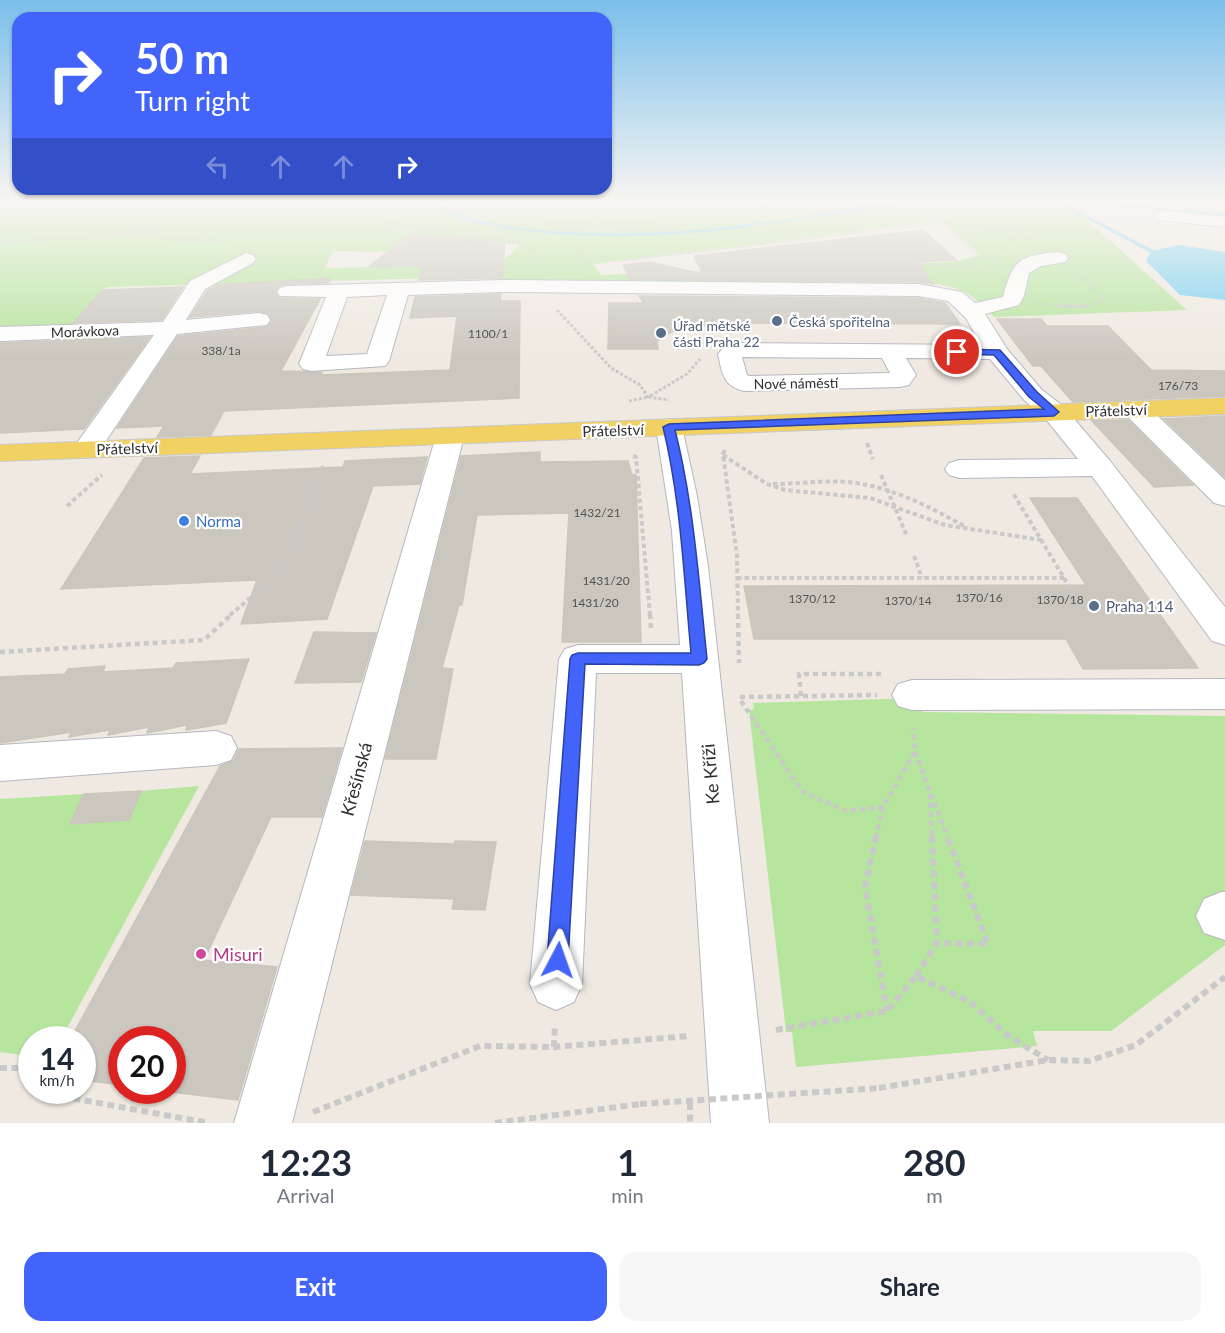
<!DOCTYPE html>
<meta charset="utf-8">
<style>
body{margin:0;font-family:Lato,sans-serif;background:#f6f6f7;color:#1f2937;height:100vh;display:flex;flex-direction:column;font-size:22px;white-space:nowrap}
*{box-sizing:border-box;margin:0}
p{font-size:20px;color:#747a83}
.icon{flex:none;width:33px;height:33px;fill:none;stroke:currentColor;stroke-width:2;stroke-linecap:round;stroke-linejoin:round}
.map{position:relative;height:1123px;overflow:hidden}
.sheet{display:flex;flex-direction:column;background:#fff;flex:1}
.sheet>*{flex:none}
.hud{position:absolute;left:12px;top:12px;width:600px;height:183px;border-radius:18px;box-shadow:0 2px 4px #0004;background:#4264fb;color:#fff;overflow:hidden}
.speed{position:absolute;left:18px;top:1026px;display:flex;gap:12px;font-size:30px;font-weight:700;text-align:center}
.speed>*{display:grid;place-content:center;width:78px;height:78px;border-radius:50%;background:#fff;box-shadow:0 2px 4px #0004;line-height:1}
.speed small{font-size:15px;font-weight:400}
.speed .limit{border:9px solid #d22;background:#fff;color:#111}
.pin{position:absolute;display:grid;place-items:center;width:51px;height:51px;color:#fff;margin:-26px;border:3px solid #fff;border-radius:50%;box-shadow:0 2px 6px #0007}
.me{position:absolute;width:66px;margin:-33px;rotate:4deg;stroke-linejoin:round;filter:drop-shadow(0 0 4px #0008)}
.turn{display:flex;align-items:center;gap:21px;height:126px;padding:0 24px;font-size:27px}
.turn .icon{width:78px;height:78px;stroke-width:2.5}
.turn b{display:block;font-size:42px;line-height:51px}
.lanes{display:flex;align-items:center;height:57px;padding:0 24px;background:#0003;justify-content:center;gap:30px;direction:ltr}
.lanes .off{opacity:.35}
.eta{display:flex;justify-content:space-evenly;align-items:center;height:102px;text-align:center}
.eta b{font-size:36px;font-weight:700;line-height:42px}
.action{display:flex;gap:12px;margin-top:auto;padding:12px 24px}
.action a{flex:1;height:69px;border-radius:18px;background:#4264fb;color:#fff;font-size:24px;font-weight:700;line-height:69px;text-align:center}
.action a+a{background:#f6f6f7;color:#1f2937}
.map>svg:first-child{display:block}
.green{fill:#b6e59e;fill-rule:evenodd}
.water{fill:#75cff0}
.lines{fill:none;stroke-linecap:round;stroke-linejoin:round}
.stream{fill:#75cff0;fill-rule:evenodd}
.building{fill:#cbc7bf;stroke:#cbc5ba;stroke-width:1.5}
.minor-casing{stroke:#b4b7c1;stroke-width:2}
.major-casing{stroke:#c9c9c9;stroke-width:2}
.path-far4{stroke:#c9c9c9;stroke-width:2;stroke-dasharray:2 1.5;stroke-linecap:butt}
.path-far3{stroke:#c9c9c9;stroke-width:3;stroke-dasharray:3 2;stroke-linecap:butt}
.path-far2{stroke:#c9c9c9;stroke-width:4;stroke-dasharray:4.5 3;stroke-linecap:butt}
.path-far1{stroke:#c9c9c9;stroke-width:4.5;stroke-dasharray:5 4;stroke-linecap:butt}
.path{stroke:#c9c9c9;stroke-width:6;stroke-dasharray:7 4.5;stroke-linecap:butt}
.minor{fill:#fff;fill-rule:evenodd}
.major{fill:#f2d163;fill-rule:evenodd}
.path-bridge{stroke:#c9c9c9;stroke-width:6;stroke-dasharray:7 4.5;stroke-linecap:butt}
.route{fill:#4264fb;stroke:#2b41a3;stroke-width:1.5}
.service-dot{fill:#5c6f8a;stroke:#fff;stroke-width:2}
.shop-dot{fill:#3f7fe0;stroke:#fff;stroke-width:2}
.hotel-dot{fill:#d1479c;stroke:#fff;stroke-width:2}
.labels{text-anchor:middle;dominant-baseline:central;stroke-width:4.5;stroke-linejoin:round;paint-order:stroke}
.number-label{font-size:12px;fill:#555452}
.far-service-label{font-size:14px;fill:#4e5e75;stroke:#fff;text-anchor:start}
.far-street-label{font-size:14px;fill:#2e2e2e;stroke:#fff}
.street-label{font-size:15px;fill:#2e2e2e;stroke:#fff}
.shop-label{font-size:15px;fill:#366cbe;stroke:#fff;text-anchor:start}
.service-label{font-size:15px;fill:#4e5e75;stroke:#fff;text-anchor:start}
.near-street-label{font-size:18px;fill:#2e2e2e;stroke:#fff}
.near-hotel-label{font-size:18px;fill:#b23c85;stroke:#fff;text-anchor:start}
</style>
<div class="map">
<svg width="1225" height="1123" viewBox="0 0 1225 1123">
<rect width="100%" height="100%" fill="#efe9e1"/>
<g class="green">
<path d="M 0,202 L 1058,202 L 1086,219 L 1187,310 L 994,317 C 968,288 955,286 917,282 L 496,282 L 481,258 L 438,278 L 107,287 L 71,327 L 0,330 ZM 942,221 L 980,255 L 953,262 L 601,275 L 593,264 ZM 465,239 L 519,245 L 506,258 L 451,251 L 431,266 L 325,268 L 333,251 L 402,252 Z"/>
<polygon points="918,698 923,712 1225,716 1225,945 1111,1031 1033,1031 1037,1046 796,1067 792,1032 786,1032 749,710 754,709 753,703"/>
<polygon points="199,786 61,1039 32,1040 31,1056 0,1052 0,799 84,794 71,824 129,820 141,791"/>
</g>
<polygon class="water" points="1179,245 1225,252 1225,300 1180,295 1146,261 1151,251"/>
<g class="lines">
<g class="stream">
<path d="M 433,202 C 442,202 459,215 470,218 C 502,227 537,230 570,232 C 630,235 691,232 752,224 C 798,219 844,209 891,203 L 914,202 C 900,208 867,209 851,212 C 737,230 634,245 519,230 C 490,226 455,223 433,202 Z"/>
<polygon points="1055,202 1062,202 1153,250 1168,254 1165,256 1149,252"/>
<polygon points="1072,202 1095,202 1225,213 1225,217"/>
</g>
</g>
<g class="building">
<polygon points="923,230 956,260 917,262 933,284 918,282 630,279 623,265 649,262 703,274 694,256"/>
<polygon points="412,234 505,243 502,278 419,280 422,266 368,267"/>
<polygon points="331,278 328,283 286,284 279,286 275,291 280,298 320,299 281,371 322,372 321,375 450,370 457,316 410,318 415,297 501,294 500,301 520,301 519,398 224,411 211,435 157,437 164,426 117,428 178,336 267,327 272,321 269,314 259,311 190,317 207,291 217,285"/>
<polygon points="183,287 162,320 73,323 103,290"/>
<polygon points="639,296 918,298 945,303 960,324 729,323 729,326 681,326 657,341 658,349 608,349 609,303 644,303"/>
<polygon points="997,319 1041,319 1047,326 1108,326 1151,370 1225,371 1225,396 1073,402 1041,366 1033,366"/>
<polygon points="150,337 84,429 0,433 0,343"/>
<polygon points="1225,416 1225,477 1164,419"/>
<polygon points="1128,420 1193,485 1154,487 1092,421"/>
<polygon points="540,452 540,462 628,461 632,475 636,475 641,642 562,642 569,513 477,515 462,605 459,605 442,668 453,669 436,759 385,759 461,456"/>
<polygon points="200,456 190,474 343,467 345,461 427,457 420,484 373,486 327,619 241,624 257,580 61,589 144,458"/>
<polygon points="1030,498 1077,498 1198,668 1083,669 1066,639 754,639 744,586 1086,585"/>
<polygon points="314,632 376,633 361,682 295,683"/>
<polygon points="249,659 226,723 186,730 187,725 147,733 149,727 108,735 110,730 69,737 72,732 0,743 0,677 65,674 68,669 105,666 103,672 173,668 176,663"/>
<polygon points="342,748 322,817 271,817 204,960 277,967 238,1100 172,1092 172,1040 122,1040 122,1085 82,1080 82,1040 70,1040 220,766 233,761 239,749"/>
<polygon points="141,791 129,820 70,824 84,794"/>
<polygon points="365,841 454,844 455,841 496,842 485,910 452,909 454,899 351,895"/>
</g>
<g class="lines">
<g class="minor-casing">
<g id="minor">
<polygon points="1163,211 1225,217 1225,227 1157,220 1154,216 1157,212"/>
<path d="M 1058,252 L 1065,254 L 1068,258 L 1065,262 L 1041,266 L 1029,273 L 1024,296 L 1019,305 L 985,314 L 1007,349 L 1042,390 L 1063,406 L 1110,461 L 1225,607 L 1225,645 L 1212,641 L 1092,476 L 959,478 L 949,475 L 945,469 L 949,463 L 959,460 L 1078,459 L 1045,418 L 1024,400 L 990,359 L 906,358 L 916,375 L 909,385 L 900,387 L 744,391 C 723,386 722,373 718,354 L 726,345 L 734,343 L 981,345 L 966,318 L 948,301 L 918,296 L 504,292 L 408,295 L 389,361 L 385,366 L 311,371 L 303,369 L 299,364 L 326,297 L 280,296 L 277,292 L 280,288 L 287,286 L 504,280 L 918,284 L 962,292 L 975,303 L 1003,297 C 1013,259 1019,256 1058,252 ZM 387,295 L 367,354 L 326,356 L 347,297 ZM 742,357 L 882,358 L 890,373 L 749,376 L 747,375 Z"/>
<polygon points="246,253 253,255 256,259 253,263 205,289 186,320 259,313 267,315 270,320 267,325 177,334 96,456 86,458 76,456 72,450 154,335 0,341 0,327 163,322 190,281"/>
<polygon points="1135,401 1144,403 1225,480 1225,506 1214,503 1126,415 1122,409 1126,403"/>
<polygon points="669,419 679,421 682,427 697,496 708,566 769,1123 711,1123 682,673 596,673 582,984 574,1002 556,1010 538,1002 530,984 559,659 565,649 578,645 680,645 672,531 656,427 659,421"/>
<polygon points="450,428 460,430 464,436 292,1123 234,1123 436,436 440,430"/>
<polygon points="1225,679 1225,709 912,710 898,706 892,695 898,684 912,680"/>
<polygon points="216,731 231,736 237,748 231,760 216,765 0,781 0,745"/>
<polygon points="1221,892 1225,892 1225,940 1204,933 1196,916 1204,899"/>
</g>
</g>
<g class="major-casing">
<polygon id="major" points="1225,398 1225,414 0,461 0,445"/>
</g>
<g class="path-far4">
<polyline points="342,202 344,214 434,232 523,243 538,253 533,262"/>
<path d="M 474,202 C 493,214 514,217 535,220 C 623,233 710,214 797,202"/>
<polyline points="0,208 5,202"/>
<polyline points="942,223 980,258 994,260"/>
<polyline points="583,225 575,244 587,265"/>
<polyline points="1019,231 1031,239"/>
<polyline points="141,232 155,202"/>
<polyline points="0,243 141,232 174,240 229,241"/>
<polyline points="979,258 965,263 966,266 986,273"/>
<polyline points="621,261 941,223 1019,231 994,260 998,261"/>
<polyline points="916,264 966,266"/>
<polyline points="435,266 436,257"/>
<path d="M 1039,303 C 1061,306 1085,313 1104,298 L 1075,272"/>
</g>
<g class="path-far3">
<polyline points="1060,306 1089,306"/>
<polyline points="557,310 611,368 640,385 648,397 687,374 700,359"/>
<polyline points="629,401 648,397 669,400"/>
</g>
<g class="path-far2">
<polyline points="867,443 873,459"/>
<polyline points="725,450 723,454 737,556 738,615"/>
<polyline points="723,455 767,484 785,490 870,498 945,525 1041,540"/>
<polyline points="633,456 636,457 650,615"/>
<polyline points="881,475 907,536"/>
<path d="M 773,484 C 798,484 823,480 847,482 C 890,486 928,506 964,526"/>
<polyline points="67,506 102,475"/>
<polyline points="914,556 922,578"/>
<polyline points="737,578 1064,578 1013,493"/>
<polyline points="1064,578 1078,601"/>
<polyline points="230,615 284,570 323,466"/>
</g>
<g class="path-far1">
<polyline points="650,614 651,629"/>
<polyline points="738,614 739,663"/>
<polyline points="0,652 204,640 232,614"/>
<polyline points="801,696 799,674 884,674"/>
<polyline points="740,697 877,695"/>
<polyline points="741,701 802,791 846,811 883,807"/>
<polyline points="915,752 948,838"/>
<polyline points="930,794 932,838"/>
<polyline points="876,838 883,807 915,751 913,728"/>
</g>
<g class="path">
<polyline points="876,836 865,887 887,1011"/>
<polyline points="932,836 937,943"/>
<polyline points="916,976 937,943 988,944 947,836"/>
<polyline points="776,1030 887,1011 916,976 970,1002 1010,1037 1048,1060"/>
<polyline points="554,1047 555,1024"/>
<polyline points="0,1068 21,1068 32,1080"/>
<polyline points="879,1088 1048,1060 1089,1061 1136,1045 1225,977"/>
<polyline points="41,1090 43,1093 209,1123"/>
<polyline points="690,1103 690,1123"/>
<polyline points="313,1112 480,1046 554,1047 689,1036"/>
<polyline points="495,1123 640,1104"/>
</g>
<use href="#minor" class="minor"/>
<use href="#major" class="major"/>
<polyline class="path-bridge" points="640,1104 879,1088"/>
</g>
<linearGradient id="sky" x2="0" y2="1"><stop stop-color="#7abfeb"/><stop offset="0.56" stop-color="#f8f5f2"/><stop offset="1" stop-color="#f8f5f2" stop-opacity="0"/></linearGradient>
<rect width="1225" height="359" fill="url(#sky)"/>
<path class="route" d="M 957,349 L 1000,350 L 1037,392 L 1059,412 L 1054,416 L 675,430 C 694,505 699,583 707,659 L 704,663 L 699,665 L 585,664 L 568,960 L 565,968 L 558,971 L 550,968 L 547,960 L 570,659 L 572,655 L 578,653 L 691,653 C 684,578 681,501 663,427 L 669,424 L 1044,409 L 1029,397 L 994,355 L 953,354 L 953,350 Z"/>
<g class="service-dot">
<circle cx="777" cy="321" r="6"/>
<circle cx="661" cy="333" r="6"/>
<circle cx="1094" cy="606" r="6"/>
</g>
<circle class="shop-dot" cx="184" cy="521" r="6"/>
<circle class="hotel-dot" cx="201" cy="954" r="6"/>
<g class="labels">
<g class="number-label">
<text x="488" y="333">1100/1</text>
<text x="221" y="350">338/1a</text>
<text x="1178" y="385">176/73</text>
<text x="597" y="512">1432/21</text>
<text x="606" y="580">1431/20</text>
<text x="979" y="597">1370/16</text>
<text x="812" y="598">1370/12</text>
<text x="1060" y="599">1370/18</text>
<text x="908" y="600">1370/14</text>
<text x="595" y="602">1431/20</text>
</g>
<g class="far-service-label">
<text x="789" y="321">Česká spořitelna</text>
<text x="673" y="325">Úřad mětské<tspan x="673" dy="16">části Praha 22</tspan></text>
</g>
<g class="far-street-label">
<text transform="translate(85 331) rotate(-2)">Morávkova</text>
<text transform="translate(796 383) rotate(-1)">Nové náměstí</text>
</g>
<g class="street-label">
<text transform="translate(1116 410) rotate(-2)">Přátelství</text>
<text transform="translate(613 430) rotate(-2)">Přátelství</text>
<text transform="translate(127 448) rotate(-2)">Přátelství</text>
</g>
<g class="shop-label">
<text x="196" y="521">Norma</text>
</g>
<g class="service-label">
<text x="1106" y="606">Praha 114</text>
</g>
<g class="near-street-label">
<text transform="translate(710 774) rotate(-95)">Ke Kříži</text>
<text transform="translate(356 779) rotate(-75)">Křešínská</text>
</g>
<g class="near-hotel-label">
<text x="213" y="954">Misuri</text>
</g>
</g>
</svg>
<div class="speed"><div>14<small>km/h</small></div><div class="limit">20</div></div>
<div class="pin" style="left:957px;top:352px;background:#d93025"><svg class="icon" aria-label="arrive" viewBox="0 0 24 24"><path d="M6 21V4h12l-3 4 3 4H6"/></svg></div>
<svg class="me" style="left:558px;top:960px" viewBox="-20 -20 40 40"><path d="M0-17L14 15 0 8-14 15z" fill="#4264fb" stroke="#fff" stroke-width="4"/></svg>
<div class="hud">
<div class="turn"><svg class="icon" aria-label="right" viewBox="0 0 24 24"><path d="M7 20v-9h11M14 6l5 5-5 5"/></svg><div><b>50 m</b>Turn right</div></div>
<div class="lanes"><svg class="icon off" aria-label="left" viewBox="0 0 24 24"><path d="M17 20v-9H6M10 6l-5 5 5 5"/></svg><svg class="icon off" aria-label="ahead" viewBox="0 0 24 24"><path d="M12 20V5M6 11l6-6 6 6"/></svg><svg class="icon off" aria-label="ahead" viewBox="0 0 24 24"><path d="M12 20V5M6 11l6-6 6 6"/></svg><svg class="icon" aria-label="right" viewBox="0 0 24 24"><path d="M7 20v-9h11M14 6l5 5-5 5"/></svg></div>
</div>
</div>
<section class="sheet">
<div class="eta">
<div><b>12:23</b><p>Arrival</p></div>
<div><b>1</b><p>min</p></div>
<div><b>280</b><p>m</p></div>
</div>
<div class="action"><a>Exit</a><a>Share</a></div>
</section>
